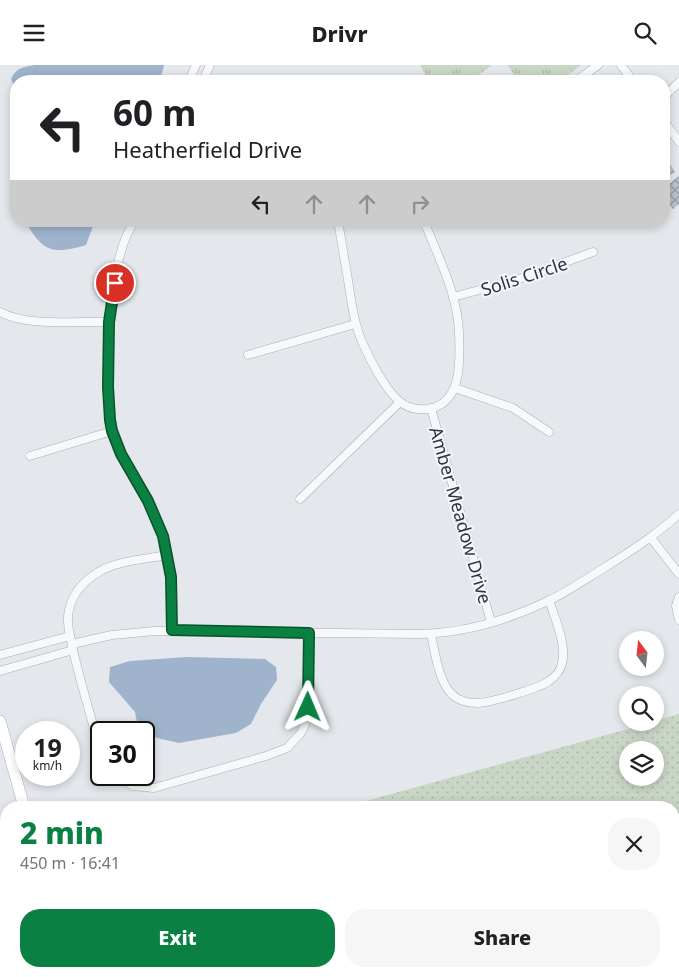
<!DOCTYPE html>
<meta charset="utf-8">
<style>
body{margin:0;font-family:"Noto Sans",sans-serif;background:#f6f6f6;color:#202124;height:100vh;display:flex;flex-direction:column;font-size:19px;white-space:nowrap}
*{box-sizing:border-box;margin:0}
p{font-size:16px;color:#757577}
.icon{flex:none;width:28px;height:28px;fill:none;stroke:currentColor;stroke-width:2;stroke-linecap:round;stroke-linejoin:round}
.map{position:relative;flex:1;overflow:hidden}
.sheet{position:absolute;left:0px;top:736px;width:680px;height:176px;display:flex;flex-direction:column;background:#fff;border-radius:20px 20px 0 0;box-shadow:0 2px 8px #0003}
.sheet>*{flex:none}
.top-card{position:absolute;left:10px;top:10px;width:660px;height:152px;border-radius:20px;box-shadow:0 2px 8px #0003;background:#fff;color:#202124;overflow:hidden}
.needle{width:32px;rotate:345deg}
.controls{position:absolute;left:619px;top:566px;display:grid;gap:10px}
.controls a{display:grid;place-items:center;width:45px;height:45px;border-radius:50%;background:#fff;box-shadow:0 2px 8px #0003;font-size:25px}
.speed{position:absolute;left:15px;top:656px;display:flex;gap:10px;font-size:25px;font-weight:700;text-align:center}
.speed>*{display:grid;place-content:center;width:65px;height:65px;border-radius:50%;background:#fff;box-shadow:0 2px 8px #0003;line-height:1}
.speed small{font-size:12px;font-weight:400}
.speed .limit{border:2px solid #111;border-radius:8px;background:#fff;color:#111}
.pin{position:absolute;display:grid;place-items:center;width:42px;height:42px;color:#fff;margin:-21px;border:2px solid #fff;border-radius:50%;box-shadow:0 1px 5px #0007}
.me{position:absolute;width:55px;margin:-28px;rotate:1deg;stroke-linejoin:round;filter:drop-shadow(0 0 4px #0008)}
.turn{display:flex;align-items:center;gap:18px;height:105px;padding:0 20px;font-size:22px}
.turn .icon{width:65px;height:65px;stroke-width:2.5}
.turn b{display:block;font-size:35px;line-height:42px}
.lanes{display:flex;align-items:center;height:48px;padding:0 20px;background:#0003;justify-content:center;gap:25px;direction:ltr}
.lanes .off{opacity:.35}
.round{display:grid;place-items:center;flex:none;width:52px;height:52px;border-radius:20px;background:#f6f6f6}
.summary{display:flex;align-items:center;justify-content:space-between;height:85px;padding:0 20px}
h1{font-size:30px;font-weight:800;line-height:38px;color:#0b8043}
.cta{display:flex;gap:10px;margin-top:auto;padding:10px 20px}
.cta a{flex:1;height:58px;border-radius:20px;background:#0b8043;color:#fff;font-size:20px;font-weight:800;line-height:58px;text-align:center}
.cta a+a{background:#f6f6f6;color:#202124}
header{display:flex;justify-content:space-between;align-items:center;height:65px;padding:0 20px;background:#fff;font-size:22px;font-weight:800}
.map>svg:first-child{display:block}
.grass{fill:url(#grass-dots);fill-rule:evenodd}
.park{fill:url(#park-tufts)}
.water{fill:#9fb4cc}
.building{fill:url(#building-cross-hatch)}
.lines{fill:none;stroke-linecap:round;stroke-linejoin:round}
.street-casing{stroke:#a9aeb7;stroke-width:9}
.secondary-casing{stroke:#a9aeb7;stroke-width:12}
.street{stroke:#f7f8fa;stroke-width:8}
.secondary{stroke:#fff;stroke-width:11}
.route-casing{stroke:#07532c;stroke-width:12}
.route{stroke:#0b8043;stroke-width:9}
.labels{text-anchor:middle;dominant-baseline:central;stroke-width:4;stroke-linejoin:round;paint-order:stroke}
.street-label{font-size:18px;fill:#2b3445;stroke:#f4f6f9}
</style>
<header><svg class="icon" aria-label="menu" viewBox="0 0 24 24"><path d="M4 6h16M4 12h16M4 18h16"/></svg>Drivr<svg class="icon" aria-label="search" viewBox="0 0 24 24"><circle cx="10" cy="10" r="6"/><path d="M15 15l6 6"/></svg></header>
<div class="map">
<svg width="679" height="912" viewBox="0 0 679 912">
<defs>
<pattern id="grass-dots" width="8" height="8" patternUnits="userSpaceOnUse" patternTransform="scale(1.25)"><rect width="8" height="8" fill="#c9d6c5"/><path d="M2 2h.1M6 6h.1" fill="none" stroke="#adb8ab" stroke-width="1.8" stroke-linecap="round"/></pattern>
<pattern id="park-tufts" width="24" height="20" patternUnits="userSpaceOnUse" patternTransform="scale(1.25)"><rect width="24" height="20" fill="#c9d6c5"/><path d="M3 7l-1-3M5 7V3M7 7l1-3M15 17l-1-3M17 17v-4M19 17l1-3" fill="none" stroke="#adb8ab"/></pattern>
<pattern id="building-cross-hatch" width="8" height="8" patternUnits="userSpaceOnUse" patternTransform="scale(1.25)"><rect width="8" height="8" fill="#bbc0ca"/><path d="M0 0l8 8M0 8l8-8" fill="none" stroke="#989da6"/></pattern>
</defs>
<rect width="100%" height="100%" fill="#e4e7ec"/>
<g class="grass">
<path d="M 679,649 L 679,912 L 462,912 L 460,906 L 674,906 L 674,742 L 344,742 L 650,658 L 655,658 L 655,656 ZM 628,685 L 655,685 L 655,712 L 628,712 Z"/>
<polygon points="75,906 375,906 355,912 77,912"/>
</g>
<g class="park">
<polygon points="420,0 492,0 470,16 429,16"/>
<polygon points="507,0 581,0 560,16 519,16"/>
</g>
<g class="water">
<path d="M 36,0 L 164,0 L 160,16 L 16,16 L 16,26 L 11,14 C 17,2 23,2 36,0 Z"/>
<path d="M 25,156 L 95,156 L 86,180 C 52,190 43,187 25,156 Z"/>
<polygon points="187,592 265,594 276,602 277,615 261,639 251,659 236,668 179,678 157,673 138,663 135,647 109,617 110,602 130,596"/>
</g>
<g class="building">
<polygon points="668,97 675,107 664,113 664,98 665,99"/>
<polygon points="679,111 679,139 673,144 664,132 664,123"/>
</g>
<g class="lines">
<g class="street-casing">
<g id="street">
<polyline points="621,0 633,16"/>
<polyline points="189,16 196,0"/>
<polyline points="203,16 210,0"/>
<polyline points="576,16 598,0"/>
<polyline points="664,32 679,17"/>
<polyline points="664,56 679,77"/>
<path d="M 135,156 C 106,192 100,335 117,377 C 128,406 147,431 159,459 C 172,493 171,529 171,565"/>
<path d="M 338,156 C 341,174 344,191 347,209 C 351,232 353,257 363,279 C 370,295 385,324 399,336 C 407,343 418,345 428,344 C 463,339 460,294 459,268 C 458,229 438,192 424,156"/>
<polyline points="453,232 516,215 593,187"/>
<path d="M 0,247 C 27,262 78,256 109,257"/>
<polyline points="248,290 355,259"/>
<polyline points="455,323 513,343 549,367"/>
<polyline points="431,343 491,557"/>
<polyline points="30,391 112,366"/>
<polyline points="300,434 400,337"/>
<polyline points="651,473 679,509"/>
<polyline points="679,532 676,541 679,555"/>
<path d="M 431,569 C 435,587 439,621 455,632 C 461,636 470,638 477,638 C 489,638 540,623 549,616 C 555,612 561,605 562,598 C 567,581 555,553 549,535"/>
<path d="M 72,579 L 112,570 L 155,566 L 419,569 C 463,568 508,555 548,536 C 567,527 586,514 604,503 C 631,486 656,470 679,449"/>
<polyline points="0,590 70,571"/>
<polyline points="0,606 73,585"/>
<path d="M 101,689 C 92,654 81,620 73,585 C 71,574 67,562 68,551 C 70,532 81,518 97,508 C 116,496 145,494 167,490"/>
<polyline points="115,710 133,721 154,723 266,691 287,683 301,668 307,655 308,642 309,568"/>
<polyline points="0,805 6,803"/>
</g>
</g>
<g class="secondary-casing">
<g id="secondary">
<polyline points="0,656 24,742"/>
<polyline points="70,906 72,912"/>
</g>
</g>
<use href="#street" class="street"/>
<use href="#secondary" class="secondary"/>
</g>
<g class="lines">
<g class="route-casing">
<polyline id="route" points="115,218 109,257 108,322 110,355 112,366 121,389 148,436 163,471 171,512 172,565 309,568 308,642"/>
</g>
<use href="#route" class="route"/>
</g>
<g class="labels">
<g class="street-label">
<text transform="translate(524 211) rotate(-18)">Solis Circle</text>
<text transform="translate(461 450) rotate(74)">Amber Meadow Drive</text>
</g>
</g>
</svg>
<div class="controls">
<a><svg class="needle" viewBox="-14 -14 28 28"><path d="M0-13l5 13h-10z" fill="#e53935"/><path d="M0 13l5-13h-10z" fill="#757577"/></svg></a>
<a><svg class="icon" aria-label="search" viewBox="0 0 24 24"><circle cx="10" cy="10" r="6"/><path d="M15 15l6 6"/></svg></a>
<a><svg class="icon" aria-label="layers" viewBox="0 0 24 24"><path d="M12 4l9 5-9 5-9-5zM3 14l9 5 9-5"/></svg></a>
</div>
<div class="speed"><div>19<small>km/h</small></div><div class="limit">30</div></div>
<div class="pin" style="left:115px;top:218px;background:#d93025"><svg class="icon" aria-label="arrive" viewBox="0 0 24 24"><path d="M6 21V4h12l-3 4 3 4H6"/></svg></div>
<svg class="me" style="left:308px;top:642px" viewBox="-20 -20 40 40"><path d="M0-17L14 15 0 8-14 15z" fill="#0b8043" stroke="#fff" stroke-width="4"/></svg>
<div class="top-card">
<div class="turn"><svg class="icon" aria-label="left" viewBox="0 0 24 24"><path d="M17 20v-9H6M10 6l-5 5 5 5"/></svg><div><b>60 m</b>Heatherfield Drive</div></div>
<div class="lanes"><svg class="icon" aria-label="left" viewBox="0 0 24 24"><path d="M17 20v-9H6M10 6l-5 5 5 5"/></svg><svg class="icon off" aria-label="ahead" viewBox="0 0 24 24"><path d="M12 20V5M6 11l6-6 6 6"/></svg><svg class="icon off" aria-label="ahead" viewBox="0 0 24 24"><path d="M12 20V5M6 11l6-6 6 6"/></svg><svg class="icon off" aria-label="right" viewBox="0 0 24 24"><path d="M7 20v-9h11M14 6l5 5-5 5"/></svg></div>
</div>
<section class="sheet">
<div class="summary"><div><h1>2 min</h1><p>450 m · 16:41</p></div><a class="round"><svg class="icon" aria-label="close" viewBox="0 0 24 24"><path d="M6 6l12 12M18 6L6 18"/></svg></a></div>
<div class="cta"><a>Exit</a><a>Share</a></div>
</section>
</div>
